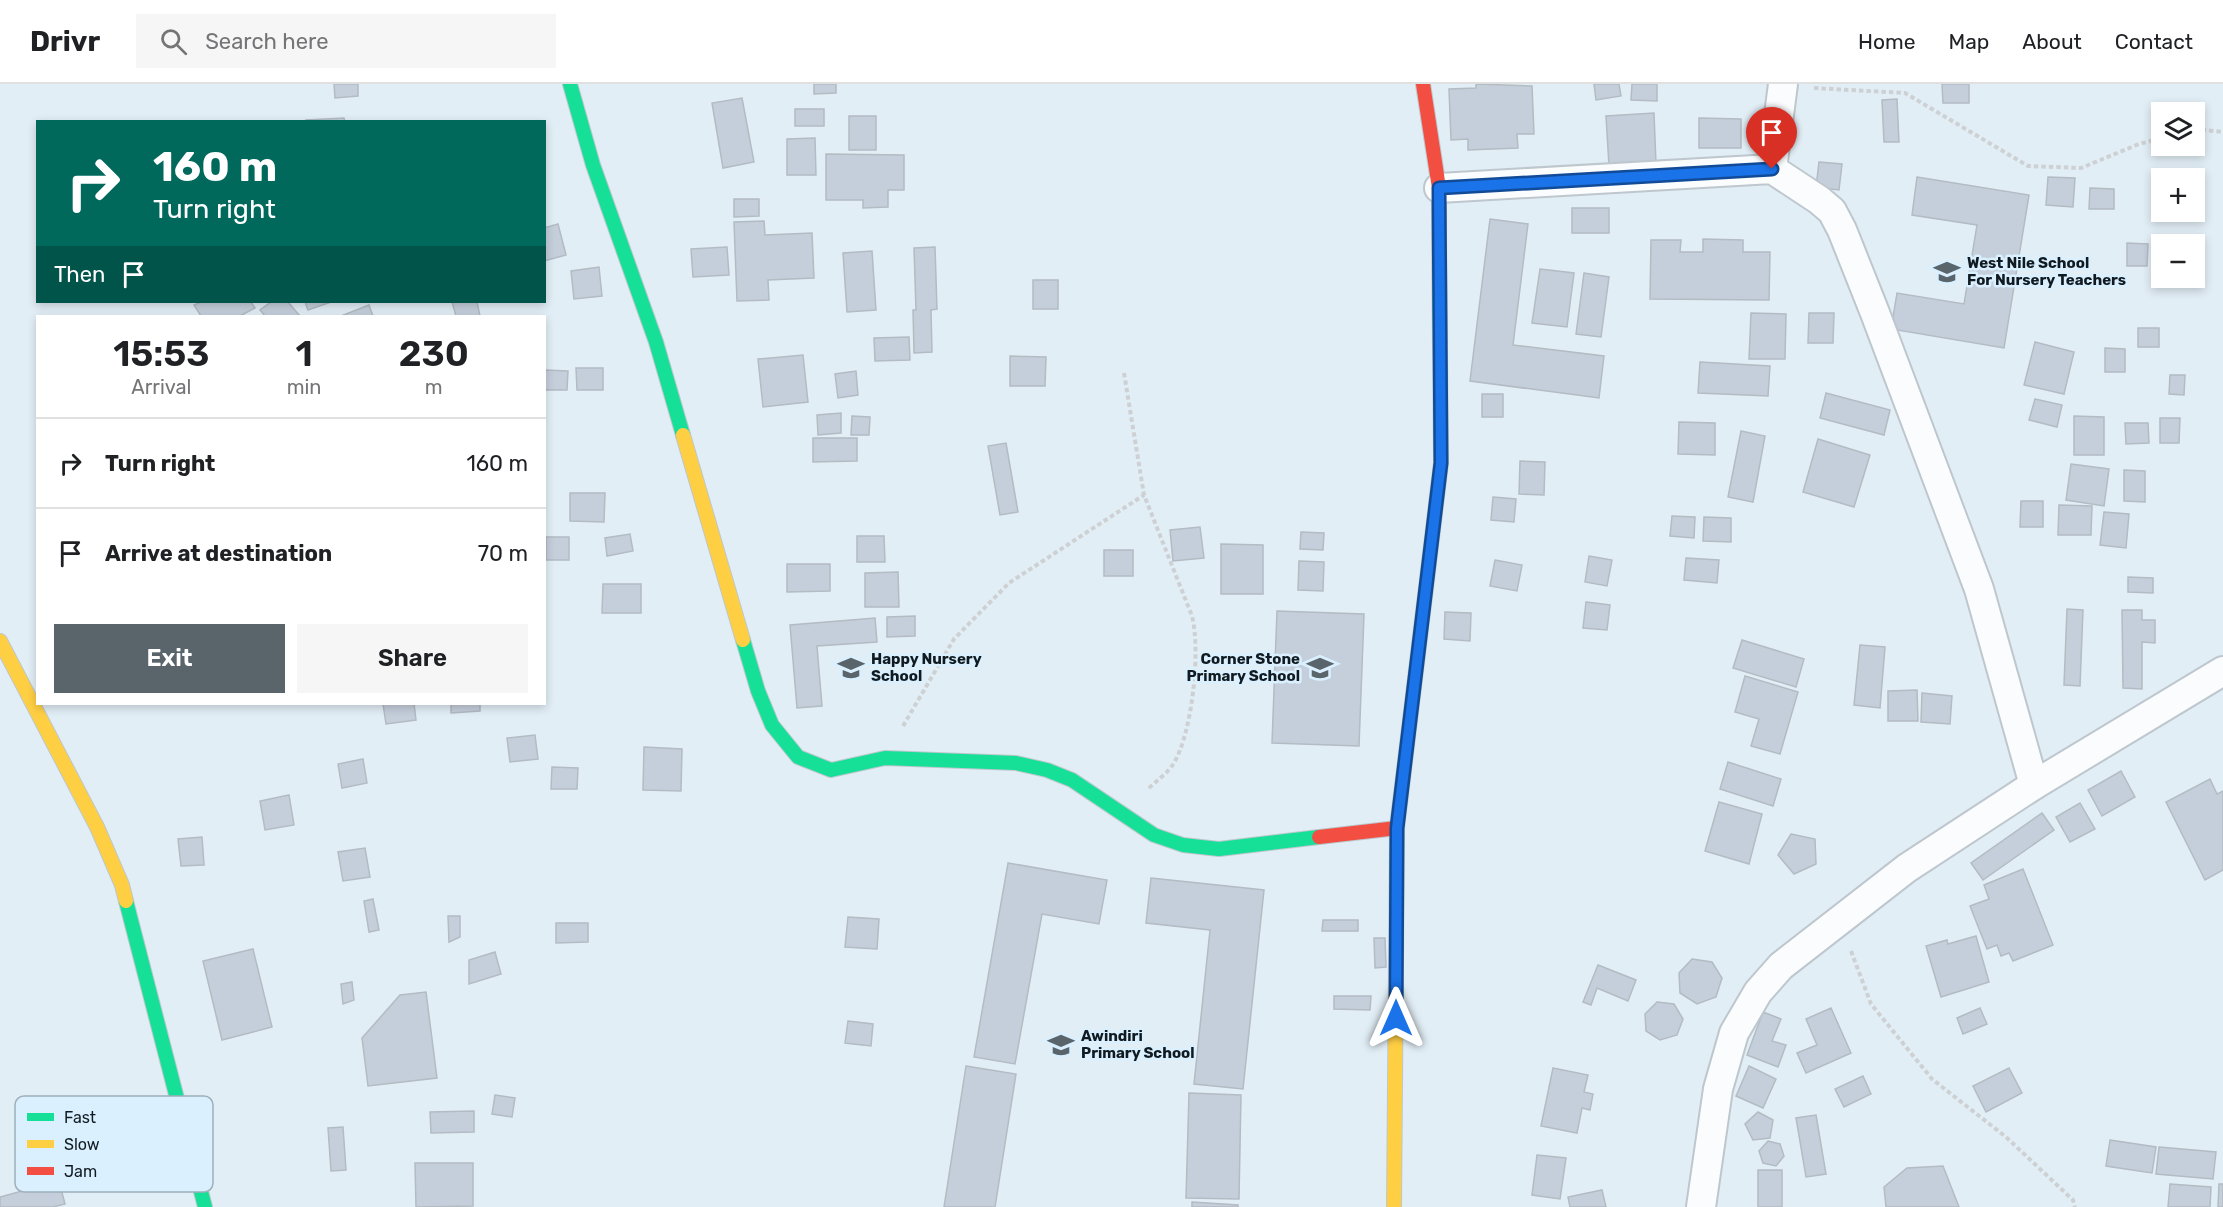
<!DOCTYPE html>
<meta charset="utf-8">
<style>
body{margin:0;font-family:Rubik,sans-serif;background:#f6f6f6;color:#202124;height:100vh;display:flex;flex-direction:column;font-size:22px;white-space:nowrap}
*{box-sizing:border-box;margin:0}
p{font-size:20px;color:#757577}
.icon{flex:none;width:33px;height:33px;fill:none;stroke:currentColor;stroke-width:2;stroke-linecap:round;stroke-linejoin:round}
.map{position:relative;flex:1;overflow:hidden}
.drawer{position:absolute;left:36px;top:231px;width:510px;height:390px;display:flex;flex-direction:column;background:#fff;border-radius:0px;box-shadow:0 3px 9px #0003}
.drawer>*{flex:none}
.banner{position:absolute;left:36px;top:36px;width:510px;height:183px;border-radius:0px;box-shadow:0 3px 9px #0003;background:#00695c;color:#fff;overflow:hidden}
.buttons{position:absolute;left:2151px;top:18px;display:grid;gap:12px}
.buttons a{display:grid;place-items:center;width:54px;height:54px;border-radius:0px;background:#fff;box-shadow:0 3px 9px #0003;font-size:30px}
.pin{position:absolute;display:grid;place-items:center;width:51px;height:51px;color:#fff;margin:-62px -26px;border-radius:50% 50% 50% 0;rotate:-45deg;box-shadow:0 0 6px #0007}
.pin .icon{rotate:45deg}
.me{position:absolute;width:66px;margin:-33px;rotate:0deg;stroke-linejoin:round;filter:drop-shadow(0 0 4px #0008)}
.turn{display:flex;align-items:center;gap:21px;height:126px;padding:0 18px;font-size:27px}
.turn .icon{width:78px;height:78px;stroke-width:2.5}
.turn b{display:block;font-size:42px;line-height:51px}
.then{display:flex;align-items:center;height:57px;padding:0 18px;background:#0003;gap:12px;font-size:22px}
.eta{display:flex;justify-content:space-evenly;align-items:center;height:102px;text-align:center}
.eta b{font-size:36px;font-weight:600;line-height:42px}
.primary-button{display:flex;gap:12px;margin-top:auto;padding:12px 18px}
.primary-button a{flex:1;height:69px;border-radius:0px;background:#5a646b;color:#fff;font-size:24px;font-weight:600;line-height:69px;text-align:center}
.primary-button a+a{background:#f6f6f6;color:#202124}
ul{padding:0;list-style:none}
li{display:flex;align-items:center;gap:18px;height:90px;padding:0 18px;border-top:2px solid #e0e0e0}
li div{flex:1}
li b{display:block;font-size:22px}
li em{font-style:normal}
header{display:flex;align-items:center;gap:36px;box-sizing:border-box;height:84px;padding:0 30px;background:#fff;border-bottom:2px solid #e0e0e0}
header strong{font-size:28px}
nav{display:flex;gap:33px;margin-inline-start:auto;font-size:21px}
.search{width:420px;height:54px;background:#f6f6f6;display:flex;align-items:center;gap:15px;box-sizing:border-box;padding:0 21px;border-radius:0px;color:#757577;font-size:22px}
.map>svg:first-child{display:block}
.building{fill:#c5cfdc;stroke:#b3bbc3;stroke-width:1.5}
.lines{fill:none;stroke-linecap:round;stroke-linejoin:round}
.street-casing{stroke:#bdc7cd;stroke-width:32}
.fast-casing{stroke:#bdc7cd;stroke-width:16}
.slow-casing{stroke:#bdc7cd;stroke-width:16}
.jam-casing{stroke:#bdc7cd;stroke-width:16}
.path{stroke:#ced1d3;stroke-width:4;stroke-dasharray:4.5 3;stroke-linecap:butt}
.street{stroke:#fbfcfe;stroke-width:28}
.fast{stroke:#16e098;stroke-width:14}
.slow{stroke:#ffcf43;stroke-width:14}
.jam{stroke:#f24e42;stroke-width:14}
.route-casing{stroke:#114b97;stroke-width:15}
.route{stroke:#1a73e8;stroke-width:10}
.labels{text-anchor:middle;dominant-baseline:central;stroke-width:5;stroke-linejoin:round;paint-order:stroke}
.poi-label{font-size:15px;font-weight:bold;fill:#101a20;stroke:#daf0fe;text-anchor:start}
.key{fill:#daf0fe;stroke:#9db0bb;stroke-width:1.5}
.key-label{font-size:16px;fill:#101a20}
</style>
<header>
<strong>Drivr</strong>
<div class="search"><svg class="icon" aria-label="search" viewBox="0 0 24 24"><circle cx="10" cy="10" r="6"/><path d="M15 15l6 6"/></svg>Search here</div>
<nav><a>Home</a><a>Map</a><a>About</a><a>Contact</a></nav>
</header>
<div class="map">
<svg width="2223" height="1123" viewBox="0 0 2223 1123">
<rect width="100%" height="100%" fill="#e2eef6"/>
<g class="building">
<polygon points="334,0 358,0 358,12 335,14"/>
<polygon points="814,0 836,0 836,9 814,10"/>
<polygon points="1476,0 1532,2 1534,50 1517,50 1518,64 1468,66 1468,55 1451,56 1449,5 1476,4"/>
<polygon points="1594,0 1619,0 1621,12 1596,16"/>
<polygon points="1632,0 1657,0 1657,17 1631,16"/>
<polygon points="1942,0 1969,0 1969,19 1943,19"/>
<polygon points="742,14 754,78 723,84 712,19"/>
<polygon points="1897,15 1899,58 1884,58 1882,16"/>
<rect x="795" y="25" width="29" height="17"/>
<polygon points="1654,29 1656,80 1609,82 1606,32"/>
<rect x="849" y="32" width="27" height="34"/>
<polygon points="344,34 345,38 306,38 306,36"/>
<polygon points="1699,34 1741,35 1741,64 1699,64"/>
<polygon points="815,54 816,91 787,91 787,55"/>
<polygon points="826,70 904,71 904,106 888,106 888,123 863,124 863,116 826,116"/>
<polygon points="1819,78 1842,80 1839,106 1816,103"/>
<polygon points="1917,93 2029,111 2004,264 1891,245 1897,209 1964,220 1977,141 1912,131"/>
<polygon points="2048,93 2075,94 2073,123 2046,121"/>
<polygon points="2090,104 2114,105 2114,125 2089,125"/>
<polygon points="734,115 759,115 759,132 734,133"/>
<rect x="1572" y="124" width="37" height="25"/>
<polygon points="1490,135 1528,140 1513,261 1604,272 1599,314 1470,297"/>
<polygon points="764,137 765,151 812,149 814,194 768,196 769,216 737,217 734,138"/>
<polygon points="558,140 566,171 544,177 544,144"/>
<polygon points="1703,155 1743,156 1743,168 1770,168 1769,216 1650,215 1651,156 1681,156 1680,168 1703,168"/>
<polygon points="2127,159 2148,160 2147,182 2127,182"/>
<polygon points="727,163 729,191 693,193 691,165"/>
<polygon points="935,163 937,225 931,226 932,268 914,269 913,226 916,226 914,164"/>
<polygon points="872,167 876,226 847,228 843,169"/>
<polygon points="599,183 602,212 574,215 571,187"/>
<polygon points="1540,185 1574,189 1567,243 1532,239"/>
<polygon points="1584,189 1609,193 1601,253 1576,250"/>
<rect x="1033" y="196" width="25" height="29"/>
<polygon points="201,218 251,218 255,224 240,232 201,232 194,221"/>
<polygon points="271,218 288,218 300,232 265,232 260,226"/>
<polygon points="305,218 331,218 308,226"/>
<polygon points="452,218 477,218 480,232 456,232"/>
<polygon points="369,221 373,232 341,232"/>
<polygon points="1751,229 1786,230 1785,275 1749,275"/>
<polygon points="1809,229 1834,229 1833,259 1808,259"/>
<rect x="2138" y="244" width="21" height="19"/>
<polygon points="909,253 910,276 875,277 874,254"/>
<polygon points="2035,258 2074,268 2064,310 2024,301"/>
<polygon points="2105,264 2125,265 2125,288 2105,288"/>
<polygon points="803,271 808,318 763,323 758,275"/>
<polygon points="1010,272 1046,273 1045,302 1010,302"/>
<polygon points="1700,278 1770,282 1768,312 1698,309"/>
<polygon points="576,284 603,284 603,306 577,306"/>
<polygon points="545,286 568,287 567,306 544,306"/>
<polygon points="856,287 858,311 838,314 835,290"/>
<polygon points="2170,291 2185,291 2184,311 2169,310"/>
<polygon points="1826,309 1890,326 1884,351 1820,334"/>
<rect x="1482" y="310" width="21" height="23"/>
<polygon points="2035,315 2062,321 2057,343 2029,336"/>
<polygon points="841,329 841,349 818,351 817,331"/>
<polygon points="852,332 870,333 869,351 851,351"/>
<polygon points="2074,332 2104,333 2104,371 2074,371"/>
<polygon points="2160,334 2180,334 2179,359 2160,359"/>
<polygon points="1679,338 1715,339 1715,371 1678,370"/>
<polygon points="2125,339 2148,339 2149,359 2126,360"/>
<polygon points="1741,347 1765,352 1753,418 1728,413"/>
<polygon points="813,354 857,354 857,377 813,378"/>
<polygon points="1818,355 1870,371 1854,423 1803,408"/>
<polygon points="1006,359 1018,428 1000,431 988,362"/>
<polygon points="1520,377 1545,378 1544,411 1519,410"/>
<polygon points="2071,380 2109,385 2104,422 2066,416"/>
<polygon points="2124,386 2145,387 2145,418 2124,417"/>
<polygon points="570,409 605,409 604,438 570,437"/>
<polygon points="1493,413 1516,415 1514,438 1491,436"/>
<polygon points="2021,417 2043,417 2043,443 2020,443"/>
<polygon points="2059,421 2092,422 2091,451 2058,451"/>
<polygon points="2104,428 2129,430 2126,464 2100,461"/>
<polygon points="1672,432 1695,433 1694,454 1670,452"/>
<polygon points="1704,433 1731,434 1731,458 1703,457"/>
<polygon points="1200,443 1204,474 1173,477 1170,446"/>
<polygon points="1301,448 1324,449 1323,466 1300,465"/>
<polygon points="630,450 633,467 607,472 605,454"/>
<polygon points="857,452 884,452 885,478 857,478"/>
<rect x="546" y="453" width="23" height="23"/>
<polygon points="1221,460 1263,461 1263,510 1221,510"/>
<rect x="1104" y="466" width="29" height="26"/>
<polygon points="1589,472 1612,476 1607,502 1585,498"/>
<polygon points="1686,474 1719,476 1717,499 1684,496"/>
<polygon points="1495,476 1522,481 1517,507 1490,502"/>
<polygon points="1299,477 1324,478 1323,507 1298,506"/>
<polygon points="787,480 830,480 830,507 787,508"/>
<polygon points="898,488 899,523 865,523 865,489"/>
<polygon points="2128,493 2153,494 2153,509 2128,508"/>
<polygon points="603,500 641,500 641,529 602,529"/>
<polygon points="1586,518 1610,521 1607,546 1583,544"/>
<polygon points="2067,525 2083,526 2080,602 2064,601"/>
<polygon points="2122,526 2142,526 2142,536 2155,536 2155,559 2142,558 2142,605 2123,604"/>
<polygon points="1277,527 1364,530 1359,662 1272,659"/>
<polygon points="1445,528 1471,529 1470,557 1444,555"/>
<polygon points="915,532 915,552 887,553 887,533"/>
<polygon points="875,534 877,558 817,562 822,622 797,624 790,541"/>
<polygon points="1742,556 1804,575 1796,603 1733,584"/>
<polygon points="1860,561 1885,563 1880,624 1854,621"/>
<polygon points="1745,592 1798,608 1780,670 1751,662 1759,635 1735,628"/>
<polygon points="1917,606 1918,637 1888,637 1888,607"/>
<polygon points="1922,609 1952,612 1950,640 1921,638"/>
<polygon points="383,620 414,620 416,636 386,640"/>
<polygon points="451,620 480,620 480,627 451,629"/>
<polygon points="535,651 538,675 510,678 507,654"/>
<polygon points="644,663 682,665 681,707 643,706"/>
<polygon points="363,675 367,699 342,704 338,680"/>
<polygon points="1728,678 1781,695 1773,722 1720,705"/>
<polygon points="552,683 578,684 577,705 551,705"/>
<polygon points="2121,687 2135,713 2102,732 2088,706"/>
<polygon points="2210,695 2217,710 2223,707 2223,786 2205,796 2166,718"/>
<polygon points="289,711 294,741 265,746 260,717"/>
<polygon points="1719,718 1762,730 1749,780 1705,767"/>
<polygon points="2080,719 2095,745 2070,758 2056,733"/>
<polygon points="2042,729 2054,746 1983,796 1971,779"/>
<polygon points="1791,750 1815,755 1816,780 1794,790 1778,771"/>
<polygon points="202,753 204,781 181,782 178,755"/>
<polygon points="365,764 370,793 343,797 338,768"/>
<polygon points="1008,779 1107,796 1099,840 1042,830 1015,980 974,973"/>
<polygon points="2023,785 2053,861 2013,877 2009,869 2001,872 1997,861 1987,865 1970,822 1989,815 1984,801"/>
<polygon points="1151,794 1264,806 1243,1005 1194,1000 1210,846 1146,839"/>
<polygon points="373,815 379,846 369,848 364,817"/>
<polygon points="448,832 460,832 460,853 449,858"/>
<polygon points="848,833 879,835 877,865 845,863"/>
<polygon points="1323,836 1358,836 1358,847 1322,847"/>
<polygon points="556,839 588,839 588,858 556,859"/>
<polygon points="1976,852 1989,898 1941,913 1926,862 1947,856 1948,860"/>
<polygon points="1374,854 1385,854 1386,883 1375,884"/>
<polygon points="253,865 272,943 222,956 203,877"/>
<polygon points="495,868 501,890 469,900 469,876"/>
<polygon points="1692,875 1712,878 1722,894 1716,913 1697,920 1680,909 1679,889"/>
<polygon points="1598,881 1636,896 1628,917 1597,904 1591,921 1583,918"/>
<polygon points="352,898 354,916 343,920 341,900"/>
<polygon points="426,908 437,994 368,1002 362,954 400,911"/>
<polygon points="1334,912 1371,912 1370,926 1334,925"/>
<polygon points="1657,918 1674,920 1683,935 1677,951 1660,956 1646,947 1645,930"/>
<polygon points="1831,924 1851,969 1806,989 1797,969 1817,961 1806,935"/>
<polygon points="1980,924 1987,940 1963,950 1957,934"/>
<polygon points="1763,928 1781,935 1772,957 1786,961 1778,983 1747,971"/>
<polygon points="848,937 873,940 871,962 845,959"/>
<polygon points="966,982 1016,990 995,1123 944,1123"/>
<polygon points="1749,982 1776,995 1763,1024 1736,1012"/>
<polygon points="1553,984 1588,991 1584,1008 1593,1010 1590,1026 1582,1024 1577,1049 1541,1042"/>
<polygon points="2009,984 2022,1009 1986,1028 1973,1002"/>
<polygon points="1863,992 1871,1010 1844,1023 1835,1005"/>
<polygon points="1189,1009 1241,1011 1239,1115 1186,1114"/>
<polygon points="495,1011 515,1014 512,1033 492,1030"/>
<polygon points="474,1027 474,1048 431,1049 430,1028"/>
<polygon points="1758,1028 1773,1036 1770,1054 1753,1056 1745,1040"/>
<polygon points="1816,1031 1826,1090 1806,1093 1796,1034"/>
<polygon points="343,1043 346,1086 331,1087 328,1044"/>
<polygon points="2110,1056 2156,1063 2152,1089 2106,1082"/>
<polygon points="1768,1057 1780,1060 1784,1072 1776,1082 1763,1079 1759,1067"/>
<polygon points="2159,1063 2216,1068 2213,1095 2156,1090"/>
<polygon points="1537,1071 1566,1074 1560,1115 1532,1111"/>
<polygon points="415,1079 473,1079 473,1122 416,1123"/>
<polygon points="1943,1082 1959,1123 1886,1123 1884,1103 1907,1084"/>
<rect x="1758" y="1086" width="24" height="37"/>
<polygon points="59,1097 65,1120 53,1123 0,1123 0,1113"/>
<polygon points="2170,1100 2211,1103 2210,1123 2168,1123"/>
<polygon points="2219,1100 2223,1100 2223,1123 2218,1123"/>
<polygon points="1602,1106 1606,1123 1570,1123 1568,1113"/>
<polygon points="1192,1118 1238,1121 1238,1123 1192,1123"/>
</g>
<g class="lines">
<g class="street-casing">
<g id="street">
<polyline points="1772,85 1783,0"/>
<polyline points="1439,104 1772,85 1819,116 1832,127 1842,146 1875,229 1979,505 2034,701"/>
<polyline points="1701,1123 1718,1005 1734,949 1758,908 1781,882 1907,784 2034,701 2223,587"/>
</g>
</g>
<g class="fast-casing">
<g id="fast">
<polyline points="570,0 593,81 656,258 683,351"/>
<polyline points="743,556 758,607 772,641 798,673 831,686 885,674 1016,679 1047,686 1072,696 1154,751 1183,761 1219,765 1319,753"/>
<polyline points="126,817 205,1123"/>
<polyline points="1396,879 1397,744 1441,379 1439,154"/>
</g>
</g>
<g class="slow-casing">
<g id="slow">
<polyline points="683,351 743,556"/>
<polyline points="0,557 97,743 122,801 126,817"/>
<polyline points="1394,1123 1396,879"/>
</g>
</g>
<g class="jam-casing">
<g id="jam">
<polyline points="1423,0 1439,104 1439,154"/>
<polyline points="1319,753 1397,744"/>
</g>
</g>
<g class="path">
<polyline points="1814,4 1905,9 2028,82 2081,84 2139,60 2162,54"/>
<polyline points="2194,45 2223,48"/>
<path d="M 1124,289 L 1144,411 L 1192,532 C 1201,568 1192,648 1174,679 C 1168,689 1155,698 1147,706"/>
<polyline points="903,642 954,555 1009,499 1144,411"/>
<polyline points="1851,867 1871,920 1932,995 2006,1053 2073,1116 2075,1123"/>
</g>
<use href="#street" class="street"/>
<use href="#fast" class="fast"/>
<use href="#slow" class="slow"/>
<use href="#jam" class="jam"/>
</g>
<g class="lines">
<g class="route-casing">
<polyline id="route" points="1396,934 1397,744 1441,379 1439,104 1772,85"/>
</g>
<use href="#route" class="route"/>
</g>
<defs>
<g id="university-bare" transform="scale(2.07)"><path d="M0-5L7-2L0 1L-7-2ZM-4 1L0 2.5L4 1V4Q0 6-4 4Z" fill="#5a646b" stroke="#daf0fe" stroke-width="2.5" paint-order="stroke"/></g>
<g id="school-bare" transform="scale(2.07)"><path d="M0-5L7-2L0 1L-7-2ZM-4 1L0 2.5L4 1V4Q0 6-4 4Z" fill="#5a646b" stroke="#daf0fe" stroke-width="2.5" paint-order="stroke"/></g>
</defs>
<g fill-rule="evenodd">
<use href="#university-bare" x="1947" y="188"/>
<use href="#school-bare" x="851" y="584"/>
<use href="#school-bare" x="1320" y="584"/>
<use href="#school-bare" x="1061" y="961"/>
</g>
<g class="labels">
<g class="poi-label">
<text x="1967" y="179">West Nile School<tspan x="1967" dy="17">For Nursery Teachers</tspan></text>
<text x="871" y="575">Happy Nursery<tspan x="871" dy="17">School</tspan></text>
<text x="1300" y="575" text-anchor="end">Corner Stone<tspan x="1300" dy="17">Primary School</tspan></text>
<text x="1081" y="952">Awindiri<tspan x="1081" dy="17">Primary School</tspan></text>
</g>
</g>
<rect x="15" y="1012" width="198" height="96" rx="9" class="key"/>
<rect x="27" y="1029" width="27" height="8" fill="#16e098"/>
<rect x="27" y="1056" width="27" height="8" fill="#ffcf43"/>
<rect x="27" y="1083" width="27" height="8" fill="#f24e42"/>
<g class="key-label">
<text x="64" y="1039">Fast</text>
<text x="64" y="1066">Slow</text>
<text x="64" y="1093">Jam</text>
</g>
</svg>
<div class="buttons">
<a><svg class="icon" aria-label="layers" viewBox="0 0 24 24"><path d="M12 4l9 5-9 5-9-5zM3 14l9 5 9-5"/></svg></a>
<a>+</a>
<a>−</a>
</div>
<div class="pin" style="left:1772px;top:85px;background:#d93025"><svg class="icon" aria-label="arrive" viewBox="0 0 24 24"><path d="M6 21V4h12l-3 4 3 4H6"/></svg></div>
<svg class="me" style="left:1396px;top:934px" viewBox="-20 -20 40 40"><path d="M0-17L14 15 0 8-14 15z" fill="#1a73e8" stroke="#fff" stroke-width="4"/></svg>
<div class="banner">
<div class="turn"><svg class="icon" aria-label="right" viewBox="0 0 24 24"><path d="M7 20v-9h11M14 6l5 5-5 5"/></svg><div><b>160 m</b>Turn right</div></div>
<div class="then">Then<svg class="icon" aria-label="arrive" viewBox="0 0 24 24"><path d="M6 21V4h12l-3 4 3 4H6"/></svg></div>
</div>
<section class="drawer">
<div class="eta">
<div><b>15:53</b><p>Arrival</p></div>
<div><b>1</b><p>min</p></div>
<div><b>230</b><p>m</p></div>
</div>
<ul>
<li><svg class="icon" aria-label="right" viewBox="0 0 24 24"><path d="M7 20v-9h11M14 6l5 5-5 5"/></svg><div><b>Turn right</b></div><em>160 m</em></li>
<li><svg class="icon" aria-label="arrive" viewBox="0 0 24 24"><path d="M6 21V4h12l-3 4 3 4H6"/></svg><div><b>Arrive at destination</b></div><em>70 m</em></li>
</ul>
<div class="primary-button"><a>Exit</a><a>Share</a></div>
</section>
</div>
